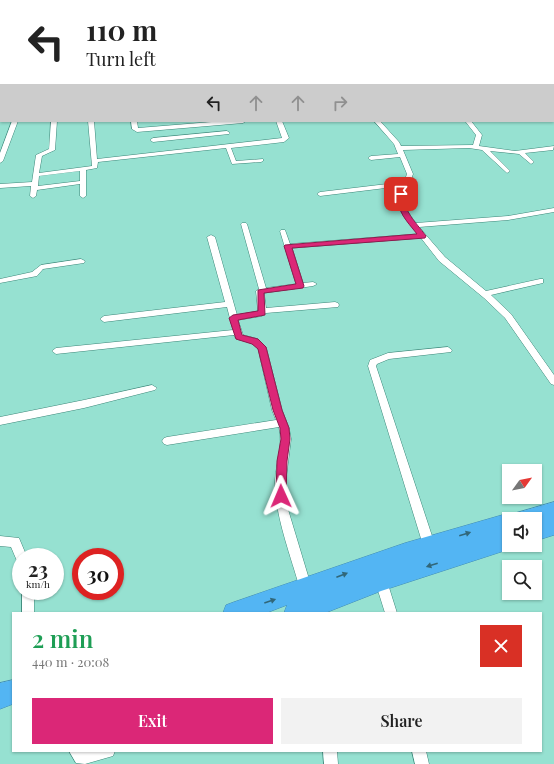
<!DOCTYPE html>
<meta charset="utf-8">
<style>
body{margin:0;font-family:"Playfair Display",serif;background:#f2f2f2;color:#222;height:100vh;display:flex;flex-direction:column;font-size:15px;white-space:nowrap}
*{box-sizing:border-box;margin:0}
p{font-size:13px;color:#767676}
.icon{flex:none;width:22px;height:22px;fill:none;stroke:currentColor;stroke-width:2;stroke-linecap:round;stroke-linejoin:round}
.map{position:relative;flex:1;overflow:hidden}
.details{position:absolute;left:12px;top:612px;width:530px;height:140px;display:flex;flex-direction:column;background:#fff;border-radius:0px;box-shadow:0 1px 3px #0004}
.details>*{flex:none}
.banner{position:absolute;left:0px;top:0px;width:554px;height:122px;box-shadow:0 1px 3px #0004;background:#fff;color:#222;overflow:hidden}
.needle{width:26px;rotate:57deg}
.controls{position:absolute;left:502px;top:464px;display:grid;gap:8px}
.controls a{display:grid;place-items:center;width:40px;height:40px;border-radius:0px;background:#fff;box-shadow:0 1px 3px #0004;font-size:20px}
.speed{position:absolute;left:12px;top:548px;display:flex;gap:8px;font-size:20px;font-weight:700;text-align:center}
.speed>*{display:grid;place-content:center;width:52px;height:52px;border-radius:50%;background:#fff;box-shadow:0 1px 3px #0004;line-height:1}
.speed small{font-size:10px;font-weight:400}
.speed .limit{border:6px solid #d22;background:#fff;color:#111}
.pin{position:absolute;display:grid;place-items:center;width:34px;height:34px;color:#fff;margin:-17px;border-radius:8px;box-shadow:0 2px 6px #0006}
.me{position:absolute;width:44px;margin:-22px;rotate:359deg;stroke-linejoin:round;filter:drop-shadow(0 0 3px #0008)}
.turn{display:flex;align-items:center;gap:14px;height:84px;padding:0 20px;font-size:18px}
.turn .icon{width:52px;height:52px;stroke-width:2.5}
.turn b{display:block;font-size:28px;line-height:34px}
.lanes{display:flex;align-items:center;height:38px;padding:0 20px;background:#0003;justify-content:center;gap:20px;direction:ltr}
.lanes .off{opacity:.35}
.round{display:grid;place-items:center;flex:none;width:42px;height:42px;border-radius:0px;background:#f2f2f2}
.summary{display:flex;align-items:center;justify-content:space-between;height:68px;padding:0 20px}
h1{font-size:24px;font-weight:600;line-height:30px;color:#1e9e55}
.button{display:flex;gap:8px;margin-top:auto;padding:8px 20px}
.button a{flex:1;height:46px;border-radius:0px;background:#db2777;color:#fff;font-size:16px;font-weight:600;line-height:46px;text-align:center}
.button a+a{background:#f2f2f2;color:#222}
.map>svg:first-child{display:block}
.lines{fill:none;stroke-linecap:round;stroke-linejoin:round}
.street-casing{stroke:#3c8779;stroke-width:1}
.highway-casing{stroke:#408bb1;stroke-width:1}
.street{fill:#fff;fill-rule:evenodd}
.highway{fill:#53b5f3;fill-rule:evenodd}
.oneway{fill:#316779}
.route{fill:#db2777;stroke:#8e194d}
</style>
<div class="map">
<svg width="554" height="764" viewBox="0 0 554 764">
<rect width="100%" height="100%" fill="#96e1d1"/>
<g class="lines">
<g class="street-casing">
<g id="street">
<polygon points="117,0 121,0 122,1 118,1"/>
<polygon points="167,0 171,0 172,1 168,1"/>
<polygon points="222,0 226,0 227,1 223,1"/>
<polygon points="308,0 312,0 313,1 309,1"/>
<rect x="371" y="0" width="4" height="1"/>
<rect x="384" y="0" width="4" height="1"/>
<polygon points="527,0 543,0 544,1 528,1"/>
<rect x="553" y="4" width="1" height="2"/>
<rect x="0" y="78" width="1" height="2"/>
<polygon points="12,121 18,121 3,161 0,163 0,153"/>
<path d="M 51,121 L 57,121 L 55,150 L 42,156 L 39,173 L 92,166 L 88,121 L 94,121 L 97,159 L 282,138 L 276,121 L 282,121 L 289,138 L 284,142 L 231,148 L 236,161 L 263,159 L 263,161 L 261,162 L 232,164 L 226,148 L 98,162 L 97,168 L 86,170 L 86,196 L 83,198 L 80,196 L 80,184 L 37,190 L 36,196 L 33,198 L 30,196 L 31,186 L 0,188 L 0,184 L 32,182 L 36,155 L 49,149 ZM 80,171 L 80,181 L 38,186 L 39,176 Z"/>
<polygon points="131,121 137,121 138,128 224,121 246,121 243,123 137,132 132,129"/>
<path d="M 374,121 L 380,121 L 399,142 L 401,146 L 473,145 L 476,135 L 465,121 L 471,121 L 482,135 L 479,146 L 515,151 L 554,146 L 553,150 L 525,153 L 534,162 L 531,164 L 519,154 L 490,151 L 510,171 L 507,173 L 482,150 L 469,148 L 403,150 L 413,174 C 405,199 397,199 416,223 L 508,216 L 554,208 L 554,212 L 508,220 L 419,227 L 445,257 L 486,291 L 540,279 L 543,279 L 543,283 L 491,295 L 511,314 L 554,375 L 554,385 L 551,384 L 505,318 L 484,298 L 439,261 L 421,238 L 292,248 L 303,283 L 313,282 L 317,284 L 313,286 L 264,293 L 266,308 L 335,302 L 338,303 L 339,305 L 338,307 L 266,313 L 262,316 L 238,320 L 243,335 L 258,339 L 266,347 L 282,410 L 289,428 L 291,439 L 285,486 L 287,506 L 312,589 L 310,593 L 306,595 L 302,593 L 300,589 C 291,557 277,521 275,488 C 274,467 284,448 279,427 L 167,445 L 164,444 L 162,441 L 164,438 L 167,437 L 276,420 L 272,410 L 258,348 L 252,343 L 236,339 L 234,335 L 56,354 L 52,351 L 56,348 L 233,330 L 227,307 L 104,322 L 100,319 L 104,316 L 225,302 L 207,237 L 211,235 L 215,237 L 237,315 L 258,311 L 256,291 L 259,289 L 241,224 L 242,223 L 246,223 L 247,224 L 266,288 L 296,284 L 280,231 L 281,230 L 285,230 L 290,244 L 418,234 C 406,219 391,208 402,186 L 320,196 L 317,194 L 320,192 L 404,182 L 407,174 L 400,157 L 371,160 L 368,158 L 371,156 L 398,154 L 394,144 Z"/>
<polygon points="227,131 230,133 229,134 153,142 150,140 153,138"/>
<polygon points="81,259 85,261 84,263 43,269 37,276 0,283 0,279 32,272 41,265"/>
<polygon points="448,347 452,350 451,352 389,359 377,364 376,366 435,545 433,549 429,550 425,549 423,545 368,366 370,360 388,353"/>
<polygon points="152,385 157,388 155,390 84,408 0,425 0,417 84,400"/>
<polygon points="0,536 19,538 27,557 21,557 21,562 17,561 11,547 0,546"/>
<polygon points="381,575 385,577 387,581 397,613 385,613 375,581 377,577"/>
<rect x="22" y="591" width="12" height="22"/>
<polygon points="69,751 115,751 113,756 85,764 76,763"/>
<polygon points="323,751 337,751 338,764 324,764"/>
<polygon points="412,751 426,751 429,764 415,764"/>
</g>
</g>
<g class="highway-casing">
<g id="highway">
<polygon points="554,502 554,535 535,541 535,519 509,519 509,545 517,545 516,547 381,591 325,613 284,613 287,605 266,613 223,613 226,605 234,602 405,543 509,513 515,515 516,513"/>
<polygon points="13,680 13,704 0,709 0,683"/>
</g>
</g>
<use href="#street" class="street"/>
<use href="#highway" class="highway"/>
</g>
<defs><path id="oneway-solid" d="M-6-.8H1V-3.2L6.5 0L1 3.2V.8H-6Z"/></defs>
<g class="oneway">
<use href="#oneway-solid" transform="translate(465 534) rotate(-17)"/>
<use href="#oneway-solid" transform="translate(432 565) rotate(162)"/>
<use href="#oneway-solid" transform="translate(342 575) rotate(-21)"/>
<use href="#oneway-solid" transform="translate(270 601) rotate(-19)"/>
</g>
<path class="route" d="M 401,192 L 404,194 C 404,213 415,221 426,236 L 425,238 L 292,248 L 304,286 L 303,288 L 264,293 L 265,315 L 238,320 L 242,335 L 258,339 L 266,347 L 282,410 L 289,428 L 290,439 L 287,461 L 286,496 L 285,499 L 277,499 L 276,496 L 277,461 L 281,439 L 280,428 L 273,410 L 258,349 L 252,344 L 236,339 L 229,318 L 233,315 L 258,311 L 258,290 L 296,284 L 284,246 L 285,245 L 417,234 C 406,220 397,212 398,194 Z"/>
</svg>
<div class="controls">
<a><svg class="needle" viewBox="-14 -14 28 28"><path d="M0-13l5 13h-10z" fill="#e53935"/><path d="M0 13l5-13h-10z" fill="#767676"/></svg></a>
<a><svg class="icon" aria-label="sound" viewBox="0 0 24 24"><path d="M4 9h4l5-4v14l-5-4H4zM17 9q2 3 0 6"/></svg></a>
<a><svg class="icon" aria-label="search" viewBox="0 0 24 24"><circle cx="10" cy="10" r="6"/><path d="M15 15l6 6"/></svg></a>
</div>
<div class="speed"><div>23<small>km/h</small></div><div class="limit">30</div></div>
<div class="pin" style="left:401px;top:194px;background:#d93025"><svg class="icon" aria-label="arrive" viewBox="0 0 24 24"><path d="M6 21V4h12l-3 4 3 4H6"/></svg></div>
<svg class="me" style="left:281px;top:496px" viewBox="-20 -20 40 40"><path d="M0-17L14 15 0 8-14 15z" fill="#db2777" stroke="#fff" stroke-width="4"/></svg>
<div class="banner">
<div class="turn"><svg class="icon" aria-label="left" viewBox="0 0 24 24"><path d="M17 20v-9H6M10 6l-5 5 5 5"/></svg><div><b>110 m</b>Turn left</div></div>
<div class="lanes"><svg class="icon" aria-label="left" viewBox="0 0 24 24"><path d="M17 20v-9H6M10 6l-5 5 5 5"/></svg><svg class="icon off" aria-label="ahead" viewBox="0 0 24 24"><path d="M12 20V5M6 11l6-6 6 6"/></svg><svg class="icon off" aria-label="ahead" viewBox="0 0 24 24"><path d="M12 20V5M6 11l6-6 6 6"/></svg><svg class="icon off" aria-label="right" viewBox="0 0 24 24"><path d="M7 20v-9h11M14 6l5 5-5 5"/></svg></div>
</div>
<section class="details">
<div class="summary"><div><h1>2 min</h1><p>440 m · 20:08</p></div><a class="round" style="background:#d93025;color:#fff"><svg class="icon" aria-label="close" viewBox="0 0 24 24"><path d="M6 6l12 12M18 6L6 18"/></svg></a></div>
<div class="button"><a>Exit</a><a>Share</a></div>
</section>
</div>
